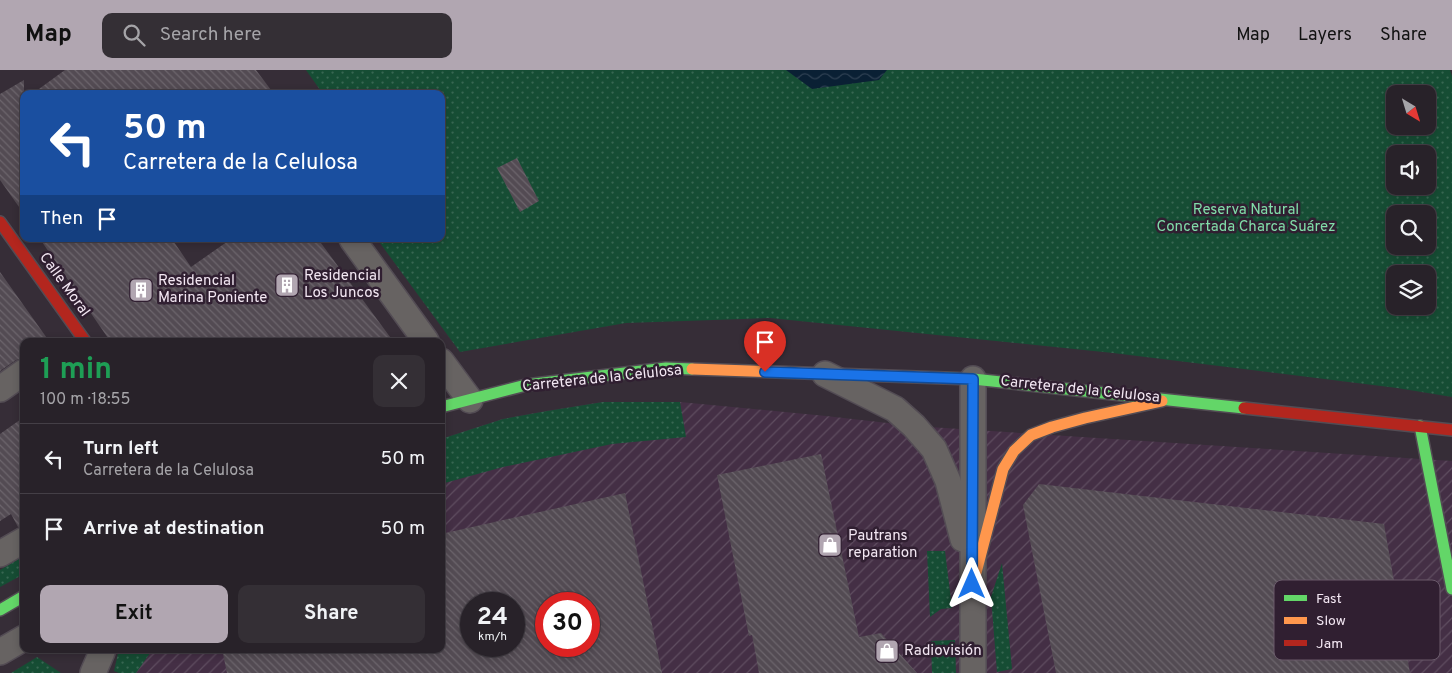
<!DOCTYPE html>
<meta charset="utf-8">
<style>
body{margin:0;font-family:Overpass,sans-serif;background:#342f35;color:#f1f3f6;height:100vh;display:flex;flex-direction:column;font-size:19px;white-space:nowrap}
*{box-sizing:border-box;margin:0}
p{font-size:16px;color:#a5a4a8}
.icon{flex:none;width:28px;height:28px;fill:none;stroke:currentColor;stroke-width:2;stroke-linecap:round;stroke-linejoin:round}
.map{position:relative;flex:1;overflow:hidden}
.drawer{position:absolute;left:20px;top:268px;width:425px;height:315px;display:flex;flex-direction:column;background:#282229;border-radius:10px;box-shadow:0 2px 8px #0003,0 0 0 1px #443f46}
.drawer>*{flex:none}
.banner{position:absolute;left:20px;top:20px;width:425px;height:152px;border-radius:10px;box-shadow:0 2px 8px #0003,0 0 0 1px #443f46;background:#1a4fa0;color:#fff;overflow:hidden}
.needle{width:32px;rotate:142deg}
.tools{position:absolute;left:1386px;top:15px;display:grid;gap:10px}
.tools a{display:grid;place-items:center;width:50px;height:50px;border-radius:10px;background:#282229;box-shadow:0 2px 8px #0003,0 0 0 1px #443f46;font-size:25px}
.speed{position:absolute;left:460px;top:522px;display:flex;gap:10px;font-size:25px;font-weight:700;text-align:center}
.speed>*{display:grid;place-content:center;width:65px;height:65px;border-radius:50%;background:#282229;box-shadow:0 2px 8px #0003,0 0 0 1px #443f46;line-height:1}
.speed small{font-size:12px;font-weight:400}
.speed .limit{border:8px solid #d22;background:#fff;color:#111}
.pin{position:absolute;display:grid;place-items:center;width:42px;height:42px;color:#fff;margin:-51px -21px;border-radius:50% 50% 50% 0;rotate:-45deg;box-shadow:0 0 5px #0007}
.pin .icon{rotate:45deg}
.me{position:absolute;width:55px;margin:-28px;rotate:0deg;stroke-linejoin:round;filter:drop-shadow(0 0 4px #0008)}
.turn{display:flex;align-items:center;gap:18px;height:105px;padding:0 20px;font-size:22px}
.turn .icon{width:65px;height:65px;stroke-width:2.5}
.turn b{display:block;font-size:35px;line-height:42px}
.then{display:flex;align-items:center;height:48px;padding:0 20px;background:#0003;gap:10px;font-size:19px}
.round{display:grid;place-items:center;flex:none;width:52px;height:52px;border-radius:10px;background:#342f35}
.summary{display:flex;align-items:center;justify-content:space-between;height:85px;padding:0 20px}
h1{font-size:30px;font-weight:700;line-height:38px;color:#1e9e55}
.primary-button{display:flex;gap:10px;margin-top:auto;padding:10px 20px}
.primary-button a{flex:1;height:58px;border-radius:10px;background:#b1a6b1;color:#111;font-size:20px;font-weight:700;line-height:58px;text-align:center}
.primary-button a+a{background:#342f35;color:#f1f3f6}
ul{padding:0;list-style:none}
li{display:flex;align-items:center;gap:15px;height:70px;padding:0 20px;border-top:1px solid #443f46}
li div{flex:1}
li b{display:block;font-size:19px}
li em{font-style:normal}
header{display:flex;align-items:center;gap:30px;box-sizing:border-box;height:70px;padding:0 25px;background:#b1a6b1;color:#111}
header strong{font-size:24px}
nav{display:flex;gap:28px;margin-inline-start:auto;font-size:18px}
.search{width:350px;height:45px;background:#342f35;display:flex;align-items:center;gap:12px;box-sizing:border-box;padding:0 18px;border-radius:10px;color:#a5a4a8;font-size:19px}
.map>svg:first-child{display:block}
.industrial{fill:url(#industrial-furrows);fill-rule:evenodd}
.grass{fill:url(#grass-dots);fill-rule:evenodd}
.water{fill:url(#water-waves)}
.building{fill:url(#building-back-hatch);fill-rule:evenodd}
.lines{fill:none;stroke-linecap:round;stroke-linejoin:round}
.street-casing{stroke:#534c54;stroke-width:28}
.fast-casing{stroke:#534c54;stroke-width:14}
.slow-casing{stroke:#534c54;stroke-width:14}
.jam-casing{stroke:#534c54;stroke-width:14}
.street{stroke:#676362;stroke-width:25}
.fast{stroke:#63d668;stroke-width:11}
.slow{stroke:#ff974d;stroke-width:11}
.jam{stroke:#b3261e;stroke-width:11}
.route-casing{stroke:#114b97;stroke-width:12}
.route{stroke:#1a73e8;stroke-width:9}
.labels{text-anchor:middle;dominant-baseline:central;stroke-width:5;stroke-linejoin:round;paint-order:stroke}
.park-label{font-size:15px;fill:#81dda9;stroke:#301f31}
.poi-label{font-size:15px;fill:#f3e7f3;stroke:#301f31;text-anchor:start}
.street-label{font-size:15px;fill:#f3e7f3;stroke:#301f31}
.key{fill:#301f31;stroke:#6a5b6b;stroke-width:1}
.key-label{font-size:14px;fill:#f3e7f3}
</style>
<header>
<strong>Map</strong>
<div class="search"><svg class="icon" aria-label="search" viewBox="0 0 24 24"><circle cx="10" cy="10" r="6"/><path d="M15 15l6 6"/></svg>Search here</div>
<nav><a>Map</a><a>Layers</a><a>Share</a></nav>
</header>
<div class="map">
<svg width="1452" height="603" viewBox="0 0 1452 603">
<defs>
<pattern id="industrial-furrows" width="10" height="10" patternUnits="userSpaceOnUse" patternTransform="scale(1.25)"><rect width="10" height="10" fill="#442f45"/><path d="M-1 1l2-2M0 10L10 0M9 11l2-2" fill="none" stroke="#5f4d60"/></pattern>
<pattern id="grass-dots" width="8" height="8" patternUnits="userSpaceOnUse" patternTransform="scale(1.25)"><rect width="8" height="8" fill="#164d34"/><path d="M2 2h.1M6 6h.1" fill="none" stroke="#386752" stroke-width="1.8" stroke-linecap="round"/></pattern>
<pattern id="water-waves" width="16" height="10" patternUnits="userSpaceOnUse" patternTransform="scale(1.25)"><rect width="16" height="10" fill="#0a2034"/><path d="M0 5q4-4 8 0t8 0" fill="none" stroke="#2e4052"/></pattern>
<pattern id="building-back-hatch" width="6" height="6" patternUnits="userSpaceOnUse" patternTransform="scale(1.25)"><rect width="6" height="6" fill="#534b53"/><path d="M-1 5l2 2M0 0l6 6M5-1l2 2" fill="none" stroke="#6c656c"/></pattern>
</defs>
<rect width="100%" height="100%" fill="#362d37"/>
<path class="industrial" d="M 603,332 L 680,332 L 826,346 L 914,356 L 1452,391 L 1452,603 L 124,603 L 142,579 L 441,579 L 441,369 L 503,349 L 547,341 ZM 471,534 L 514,534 L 514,576 L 471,576 ZM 546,534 L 589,534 L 589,576 L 546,576 Z"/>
<g class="grass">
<path d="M 306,0 L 1450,0 L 1452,6 L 1452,327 L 1397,318 L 1113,283 L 770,248 L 626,253 L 460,282 L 377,169 L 441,169 L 441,24 L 323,24 ZM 1395,24 L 1428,24 L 1428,56 L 1395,56 ZM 1395,84 L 1428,84 L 1428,116 L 1395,116 ZM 1395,144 L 1428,144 L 1428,176 L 1395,176 ZM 1395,204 L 1428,204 L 1428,236 L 1395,236 Z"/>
<polygon points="603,332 680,332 686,367 612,374 503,397 441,414 441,369 503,349 547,341"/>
<polygon points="927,481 945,481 952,538 941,539 930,547"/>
<polygon points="24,486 24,504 0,517 0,500"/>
<polygon points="1002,493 1012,599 997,602 991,527"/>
<polygon points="955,570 956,603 932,603 931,571"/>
<polygon points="119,579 153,579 136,603 119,603 114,601"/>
<polygon points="37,587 61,603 11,603"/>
</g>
<polygon class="water" points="786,0 887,0 879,10 812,19"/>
<g class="building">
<polygon points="65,0 256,0 274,24 32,24"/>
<polygon points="24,10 24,144 0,110 0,24"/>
<polygon points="517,88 539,131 520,142 497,98"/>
<polygon points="40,169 172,169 191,197 231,169 318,169 393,271 110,271"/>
<polygon points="0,202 49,271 24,271 24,288 16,290 0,301"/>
<polygon points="24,347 24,456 18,457 11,444 0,451 0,364"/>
<polygon points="821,384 859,567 881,563 917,603 759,603 752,565 749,566 717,405"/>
<polygon points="1039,414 1384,454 1410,603 1056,603 1023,435"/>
<path d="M 625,423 L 662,603 L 227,603 L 222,579 L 441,579 L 441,464 ZM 471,534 L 514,534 L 514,576 L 471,576 ZM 546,534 L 589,534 L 589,576 L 546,576 Z"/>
</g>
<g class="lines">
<g class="street-casing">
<g id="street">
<polyline points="352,169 426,271"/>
<polyline points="441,291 470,330"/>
<polyline points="825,304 895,339 914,356 934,379 948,411 963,469"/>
<polyline points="0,319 24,302"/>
<polyline points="0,484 24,470"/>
<polyline points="0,582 24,568"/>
<polyline points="93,603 102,582 100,579"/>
<polyline points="973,603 973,309"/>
</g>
</g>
<g class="fast-casing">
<g id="fast">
<polyline points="945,308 973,309 1244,338"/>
<polyline points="441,337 526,315 666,298 692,299"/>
<polyline points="1420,356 1452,519"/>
<polyline points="0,540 24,526"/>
</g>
</g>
<g class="slow-casing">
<g id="slow">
<polyline points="692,299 945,308"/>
<polyline points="973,514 1003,399 1014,381 1031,365 1052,357 1085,348 1162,331"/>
</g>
</g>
<g class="jam-casing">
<g id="jam">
<polyline points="0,152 85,271"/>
<polyline points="1244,338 1452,360"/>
</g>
</g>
<use href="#street" class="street"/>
<use href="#fast" class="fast"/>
<use href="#slow" class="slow"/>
<use href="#jam" class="jam"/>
</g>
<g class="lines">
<g class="route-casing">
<polyline id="route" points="765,302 973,309 972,514"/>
</g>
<use href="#route" class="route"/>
</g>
<defs>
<g id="building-square" transform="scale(1.25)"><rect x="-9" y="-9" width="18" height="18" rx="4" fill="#b1a6b1" stroke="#301f31"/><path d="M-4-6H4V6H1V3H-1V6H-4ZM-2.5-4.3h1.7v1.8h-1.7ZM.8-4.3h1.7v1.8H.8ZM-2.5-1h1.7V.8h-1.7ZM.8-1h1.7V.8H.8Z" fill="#fff"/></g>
<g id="shop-square" transform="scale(1.25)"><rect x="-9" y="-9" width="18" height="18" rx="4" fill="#b1a6b1" stroke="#301f31"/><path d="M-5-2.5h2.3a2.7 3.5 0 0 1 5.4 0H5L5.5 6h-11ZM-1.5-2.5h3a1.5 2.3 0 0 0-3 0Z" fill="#fff"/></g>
</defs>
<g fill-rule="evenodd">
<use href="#building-square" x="287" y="215"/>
<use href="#building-square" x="141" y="220"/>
<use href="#shop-square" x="830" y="475"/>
<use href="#shop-square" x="887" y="581"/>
</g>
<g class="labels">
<g class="park-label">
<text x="1246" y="140">Reserva Natural<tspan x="1246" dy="17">Concertada Charca Suárez</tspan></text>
</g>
<g class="poi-label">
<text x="304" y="206">Residencial<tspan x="304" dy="17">Los Juncos</tspan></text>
<text x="158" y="211">Residencial<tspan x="158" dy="17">Marina Poniente</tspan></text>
<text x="848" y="466">Pautrans<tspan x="848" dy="17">reparation</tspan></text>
<text x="904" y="581">Radiovisión</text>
</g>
<g class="street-label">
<text transform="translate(64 215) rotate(54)">Calle Moral</text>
<text transform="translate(602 309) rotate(-6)">Carretera de la Celulosa</text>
<text transform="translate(1080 320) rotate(6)">Carretera de la Celulosa</text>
</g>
</g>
<rect x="1274" y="510" width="166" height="80" rx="8" class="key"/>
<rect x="1284" y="525" width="23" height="6" fill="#63d668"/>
<rect x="1284" y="547" width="23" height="7" fill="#ff974d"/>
<rect x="1284" y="570" width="23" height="6" fill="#b3261e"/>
<g class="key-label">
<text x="1316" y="533">Fast</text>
<text x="1316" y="555">Slow</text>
<text x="1316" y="578">Jam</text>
</g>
</svg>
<div class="tools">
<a><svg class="needle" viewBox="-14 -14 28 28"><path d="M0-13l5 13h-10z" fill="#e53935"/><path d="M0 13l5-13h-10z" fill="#a5a4a8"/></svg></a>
<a><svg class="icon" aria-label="sound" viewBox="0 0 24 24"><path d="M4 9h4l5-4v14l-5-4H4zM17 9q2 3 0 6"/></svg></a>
<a><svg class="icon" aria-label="search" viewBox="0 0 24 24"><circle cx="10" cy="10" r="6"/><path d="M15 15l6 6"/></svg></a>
<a><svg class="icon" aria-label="layers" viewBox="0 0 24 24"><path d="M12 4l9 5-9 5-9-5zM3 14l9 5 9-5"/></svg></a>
</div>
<div class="speed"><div>24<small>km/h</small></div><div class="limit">30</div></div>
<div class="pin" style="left:765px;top:302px;background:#d93025"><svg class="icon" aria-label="arrive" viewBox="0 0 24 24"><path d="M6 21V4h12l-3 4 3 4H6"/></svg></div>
<svg class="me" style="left:972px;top:514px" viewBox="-20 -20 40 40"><path d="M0-17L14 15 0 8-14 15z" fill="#1a73e8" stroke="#fff" stroke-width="4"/></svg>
<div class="banner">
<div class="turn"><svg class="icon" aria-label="left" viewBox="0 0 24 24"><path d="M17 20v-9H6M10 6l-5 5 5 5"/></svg><div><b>50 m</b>Carretera de la Celulosa</div></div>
<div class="then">Then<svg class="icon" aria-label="arrive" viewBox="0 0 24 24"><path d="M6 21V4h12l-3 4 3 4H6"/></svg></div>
</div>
<section class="drawer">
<div class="summary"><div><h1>1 min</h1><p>100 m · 18:55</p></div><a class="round"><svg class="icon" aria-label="close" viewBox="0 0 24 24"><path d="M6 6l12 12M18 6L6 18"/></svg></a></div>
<ul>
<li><svg class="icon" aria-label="left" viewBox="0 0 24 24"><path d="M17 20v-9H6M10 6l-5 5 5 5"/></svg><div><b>Turn left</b><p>Carretera de la Celulosa</p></div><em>50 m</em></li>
<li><svg class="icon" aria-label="arrive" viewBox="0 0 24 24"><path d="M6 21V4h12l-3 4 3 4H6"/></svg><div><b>Arrive at destination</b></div><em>50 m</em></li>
</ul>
<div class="primary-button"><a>Exit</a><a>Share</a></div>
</section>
</div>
